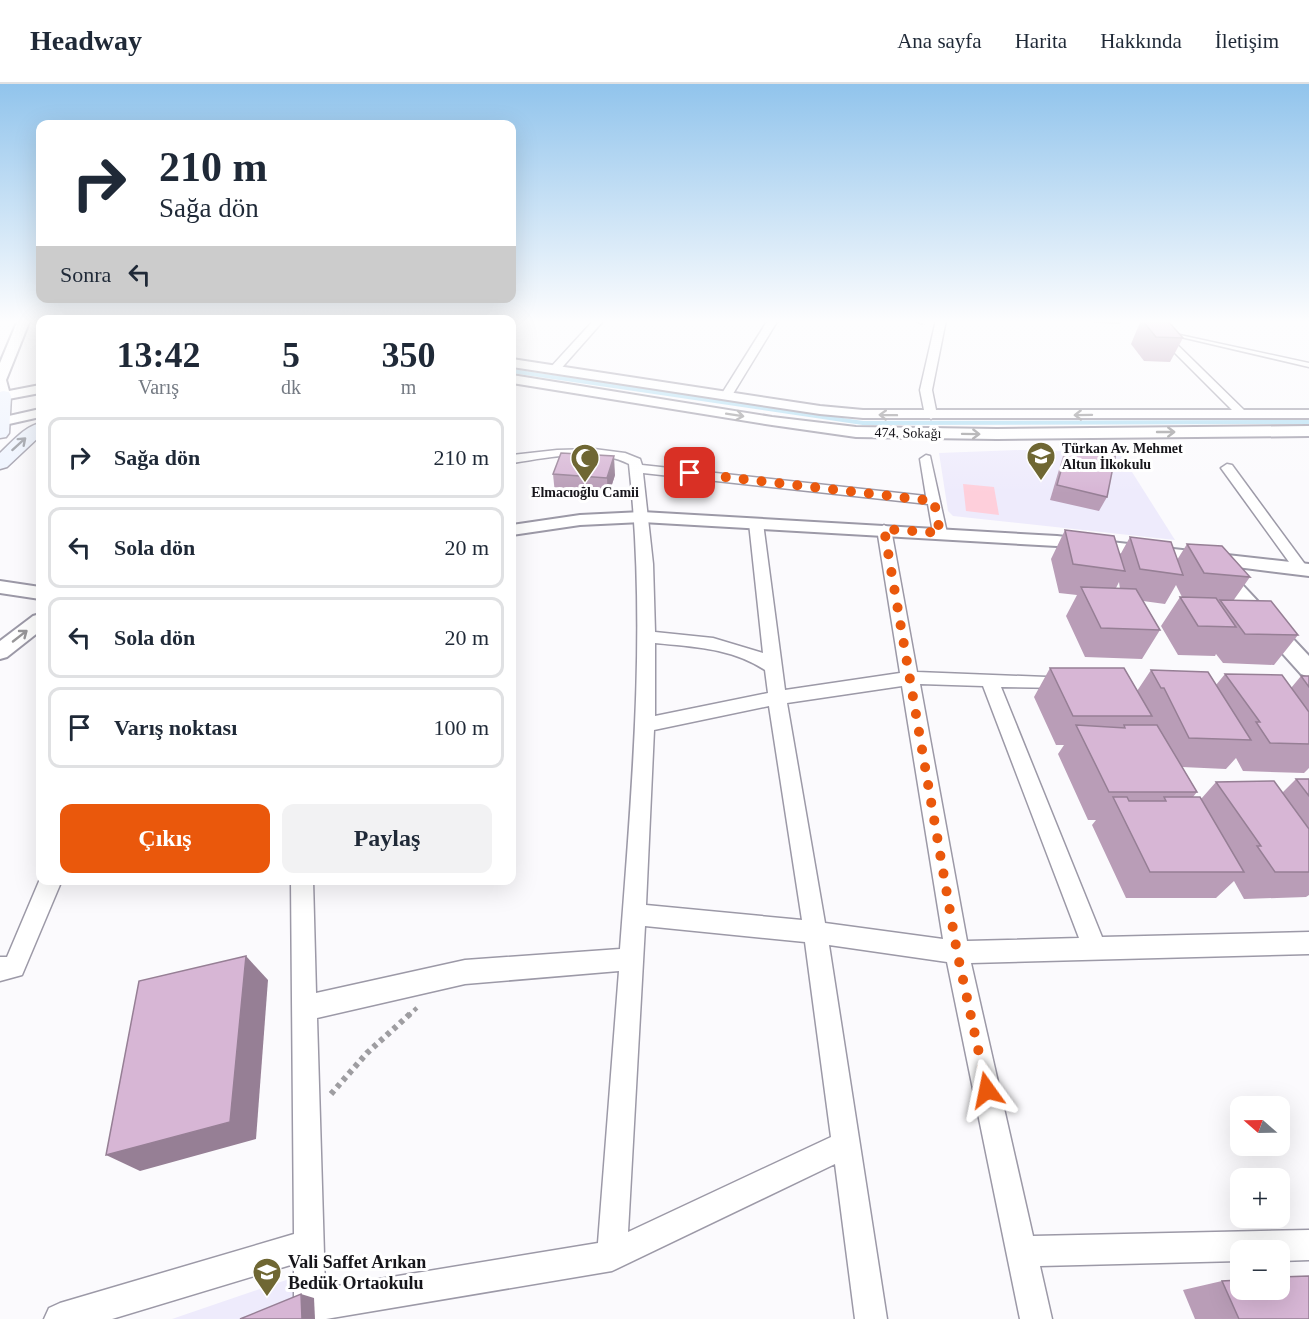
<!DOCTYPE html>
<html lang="tr">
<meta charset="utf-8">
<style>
body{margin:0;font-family:Georgia,serif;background:#f2f2f3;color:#1f2937;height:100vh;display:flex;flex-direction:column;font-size:22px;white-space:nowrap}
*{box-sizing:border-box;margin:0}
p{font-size:20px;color:#747a83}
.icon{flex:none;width:33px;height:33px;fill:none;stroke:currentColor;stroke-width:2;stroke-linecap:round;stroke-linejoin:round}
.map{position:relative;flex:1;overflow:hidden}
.sheet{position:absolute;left:36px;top:231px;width:480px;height:570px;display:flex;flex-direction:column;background:#fff;border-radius:12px;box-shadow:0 6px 24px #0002}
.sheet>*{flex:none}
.hud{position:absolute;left:36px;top:36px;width:480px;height:183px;border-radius:12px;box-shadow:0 6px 24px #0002;background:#fff;color:#1f2937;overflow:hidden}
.needle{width:39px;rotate:290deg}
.tools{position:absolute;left:1230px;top:1012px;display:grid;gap:12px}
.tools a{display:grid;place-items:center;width:60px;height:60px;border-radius:12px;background:#fff;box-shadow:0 6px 24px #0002;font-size:30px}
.pin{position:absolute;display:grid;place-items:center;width:51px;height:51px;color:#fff;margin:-26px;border-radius:12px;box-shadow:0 3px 9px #0006}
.me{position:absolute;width:66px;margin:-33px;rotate:348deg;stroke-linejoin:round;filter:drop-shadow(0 0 4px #0008)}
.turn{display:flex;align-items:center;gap:21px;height:126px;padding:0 24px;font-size:27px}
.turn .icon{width:78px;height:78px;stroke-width:2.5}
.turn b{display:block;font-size:42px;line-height:51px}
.then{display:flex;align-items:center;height:57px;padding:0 24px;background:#0003;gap:12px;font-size:22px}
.eta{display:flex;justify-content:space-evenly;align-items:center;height:102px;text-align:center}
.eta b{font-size:36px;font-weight:600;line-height:42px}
.cta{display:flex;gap:12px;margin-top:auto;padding:12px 24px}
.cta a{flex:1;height:69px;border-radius:12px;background:#ea580c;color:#fff;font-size:24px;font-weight:600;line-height:69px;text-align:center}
.cta a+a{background:#f2f2f3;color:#1f2937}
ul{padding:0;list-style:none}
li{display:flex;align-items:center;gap:18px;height:81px;margin:0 12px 9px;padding:0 12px;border:3px solid #e0e1e3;border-radius:12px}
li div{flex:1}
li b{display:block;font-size:22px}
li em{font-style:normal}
header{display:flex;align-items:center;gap:36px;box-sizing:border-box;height:84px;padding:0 30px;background:#fff;border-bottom:2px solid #e0e1e3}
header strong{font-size:28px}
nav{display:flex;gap:33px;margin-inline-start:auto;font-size:21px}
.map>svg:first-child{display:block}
.built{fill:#eeebfc}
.green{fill:#fecfdb}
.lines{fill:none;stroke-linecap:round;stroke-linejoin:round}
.stream{stroke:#afddf2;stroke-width:4}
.service-casing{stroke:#9c99a7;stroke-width:3}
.minor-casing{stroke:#9c99a7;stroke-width:3}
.tertiary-casing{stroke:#9c99a7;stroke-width:4}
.secondary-casing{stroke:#9c99a7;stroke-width:3}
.path-far2{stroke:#9e9da1;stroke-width:2;stroke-dasharray:1.5 1.5;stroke-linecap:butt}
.path-far1{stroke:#9e9da1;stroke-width:4.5;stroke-dasharray:4 4;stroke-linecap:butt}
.path{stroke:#9e9da1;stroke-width:6;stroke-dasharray:4.5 4.5;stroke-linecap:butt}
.service{fill:#fff;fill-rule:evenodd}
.minor{fill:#fff;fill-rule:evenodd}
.tertiary{fill:#fff;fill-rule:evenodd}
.secondary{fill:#edf3fe;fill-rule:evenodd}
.wall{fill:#b99db7;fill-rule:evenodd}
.shaded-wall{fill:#967f95}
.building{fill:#d7b6d5;stroke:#967f95;stroke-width:1.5}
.oneway{stroke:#979698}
.oneway2{stroke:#8d9098}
.route{stroke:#ea580c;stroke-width:10;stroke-dasharray:0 18}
.labels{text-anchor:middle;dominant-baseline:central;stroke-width:6;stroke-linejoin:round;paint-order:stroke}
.far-street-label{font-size:14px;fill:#17161b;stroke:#fff}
.far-poi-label{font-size:14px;font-weight:bold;fill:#17161b;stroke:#fff;text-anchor:start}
.near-poi-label{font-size:18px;font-weight:bold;fill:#17161b;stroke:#fff;text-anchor:start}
</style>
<header>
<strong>Headway</strong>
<nav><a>Ana sayfa</a><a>Harita</a><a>Hakkında</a><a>İletişim</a></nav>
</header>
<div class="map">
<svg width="1309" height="1235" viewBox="0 0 1309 1235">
<rect width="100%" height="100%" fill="#fbfafd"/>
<g class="built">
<polygon points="1020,366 1120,369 1175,456 953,432 948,427 939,369"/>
<polygon points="298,1192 297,1235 172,1235"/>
</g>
<polygon class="green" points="963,400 994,403 999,431 966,427"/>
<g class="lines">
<polyline class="stream" points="512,287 863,339 1309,338"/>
<g class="service-casing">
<polygon id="service" points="1166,248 1309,279 1309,283 1168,250 1166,249"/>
</g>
<g class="minor-casing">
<g id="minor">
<polygon points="594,236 604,236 558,288 550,288 550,284"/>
<polygon points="768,236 778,236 731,313 723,313 721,311"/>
<polygon points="936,236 946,236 932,306 937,331 931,335 925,331 920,306"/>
<polygon points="1142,236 1152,236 1246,328 1246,332 1238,332"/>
<path d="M 594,365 L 625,369 L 640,375 L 642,381 L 926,412 L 920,375 L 926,371 L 930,372 L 947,449 L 940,453 L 933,449 L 928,420 L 643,389 L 653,480 L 655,548 L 713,554 L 763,569 L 749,439 L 756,435 L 763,439 L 785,606 L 900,589 L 877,445 L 884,441 L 891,445 L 917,588 L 1071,594 L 1074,598 L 1071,602 L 1065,604 L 1001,603 L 1102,853 L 1309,848 L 1309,870 L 971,879 L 1033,1152 L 1309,1146 L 1309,1176 L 1280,1177 L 1280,1167 L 1240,1167 L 1240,1177 L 1040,1182 L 1052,1235 L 1020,1235 L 947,878 L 829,861 L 887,1235 L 855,1235 L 835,1080 L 612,1187 L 326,1235 L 294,1235 L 294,1180 L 112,1235 L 44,1235 L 49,1224 L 60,1219 L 294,1150 L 291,796 L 313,796 L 316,909 L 465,876 L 620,865 C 632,703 647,542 629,380 C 595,362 547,374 512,379 L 512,371 L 557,366 ZM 655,559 C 695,563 731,564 765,586 L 768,609 L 655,632 ZM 920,600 L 983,602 L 1079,854 L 967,857 ZM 902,602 L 943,855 L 825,839 L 787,619 ZM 769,622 L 802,836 L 646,821 L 654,646 ZM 645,842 L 805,858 L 831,1053 L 628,1148 ZM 619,887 L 598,1159 L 325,1204 L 317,934 L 465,900 Z"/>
<polygon points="1227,380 1232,381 1307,483 1307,489 1297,489 1221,384"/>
<polygon points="40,795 62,796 22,891 0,897 0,873 7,873"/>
</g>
</g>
<g class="tertiary-casing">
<g id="tertiary">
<polygon points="18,236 30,236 6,296 9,307 40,301 40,309 3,316 0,315 0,279"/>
<polygon points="512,275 820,322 863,326 1309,326 1309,334 863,334 820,330 512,283"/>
<polygon points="512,291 772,333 856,343 997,345 1309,342 1309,352 997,355 856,353 772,341 512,299"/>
<polygon points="40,325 40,333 0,342 0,334"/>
<polygon points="642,428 1057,452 1309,480 1309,492 1229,482 1236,494 1309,572 1309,593 1301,590 1221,501 1213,486 1218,481 1057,462 642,438 580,441 512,451 512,441 580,431"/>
<polygon points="0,497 40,503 40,515 0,509"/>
<polygon points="40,530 40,547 7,573 0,575 0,557 33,532"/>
</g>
</g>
<g class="secondary-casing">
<g id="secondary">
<polygon points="3,307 9,308 11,312 9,349 6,353 0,354 0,308"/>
<path d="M 40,339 L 40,352 L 7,383 L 0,385 L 0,369 C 12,358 24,343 40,339 Z"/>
</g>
</g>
<polyline class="path-far2" points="913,236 924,241"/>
<polyline class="path-far1" points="408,932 419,922"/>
<polyline class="path" points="331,1010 367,969 410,930"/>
<use href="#service" class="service"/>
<use href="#minor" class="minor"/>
<use href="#tertiary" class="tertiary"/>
<use href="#secondary" class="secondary"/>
</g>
<g class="wall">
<polygon points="1092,236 1122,236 1120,240 1095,239"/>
<polygon points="1141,236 1167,236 1183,254 1170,278 1144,277 1131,260"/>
<polygon points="1069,358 1107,413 1099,427 1050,416 1063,372"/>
<polygon points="553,390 615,391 608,413 555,410"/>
<path d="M 1065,446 L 1120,471 L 1130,453 L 1177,476 L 1187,460 L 1250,493 L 1233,517 L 1298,551 L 1274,581 L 1223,579 L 1216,570 L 1215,572 L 1178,571 L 1161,542 L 1180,513 L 1182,513 L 1176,501 L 1165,520 L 1143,517 L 1160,546 L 1142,575 L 1085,573 L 1066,532 L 1077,511 L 1059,509 L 1051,475 ZM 1119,498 L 1120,505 L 1116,504 Z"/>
<polygon points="1050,584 1137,607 1151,586 1216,601 1225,590 1291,604 1301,592 1309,592 1309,684 1304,689 1243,687 1236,674 1226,685 1182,683 1197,708 1193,713 1201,715 1216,698 1283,708 1296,695 1309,695 1309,811 1306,813 1244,815 1234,797 1216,814 1126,814 1092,741 1096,736 1088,736 1058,670 1064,661 1056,661 1034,613"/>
<polygon points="1222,1197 1309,1235 1195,1235 1183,1206"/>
</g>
<g class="shaded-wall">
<polygon points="614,372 615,391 608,413 607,394"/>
<polygon points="246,872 268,896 256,1055 140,1087 106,1071"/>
<polygon points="301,1210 314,1214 315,1235 302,1235"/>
</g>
<g class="building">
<polygon points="1142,236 1167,236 1183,254 1156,253"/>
<polygon points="1069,358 1116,368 1107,413 1057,401"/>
<polygon points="561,369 614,372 607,394 553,390"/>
<polygon points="1065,446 1114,452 1125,487 1073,480"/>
<polygon points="1130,453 1171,458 1183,491 1140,485"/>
<polygon points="1187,460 1222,462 1250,493 1204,489"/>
<polygon points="1081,503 1136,505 1160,546 1101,544"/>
<polygon points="1180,513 1216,514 1236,543 1198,542"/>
<polygon points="1220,516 1271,517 1298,551 1245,550"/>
<polygon points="1050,584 1124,584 1152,632 1073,632"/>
<polygon points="1151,586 1208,588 1251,656 1189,654 1164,604 1161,604"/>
<polygon points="1225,590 1282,591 1309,628 1309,660 1270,659 1256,638 1260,638"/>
<polygon points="1301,592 1309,592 1309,603"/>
<polygon points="1076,641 1125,644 1124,641 1157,641 1197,708 1109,708"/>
<polygon points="1296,695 1309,695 1309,712"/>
<polygon points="1274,697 1309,745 1309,788 1275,788 1257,762 1261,762 1216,698"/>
<polygon points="1113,713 1127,713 1129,717 1166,717 1164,713 1200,713 1244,788 1150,788"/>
<polygon points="246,872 230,1038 106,1071 139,897"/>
<polygon points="1309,1192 1309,1235 1239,1235 1222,1197 1240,1196 1240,1206 1280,1206 1280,1193"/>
<polygon points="301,1210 302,1235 240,1235"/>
</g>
<defs><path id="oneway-shaft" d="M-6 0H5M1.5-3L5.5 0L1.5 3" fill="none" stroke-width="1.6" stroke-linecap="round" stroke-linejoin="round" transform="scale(1.5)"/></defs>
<g class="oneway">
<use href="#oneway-shaft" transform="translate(735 331) rotate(9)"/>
<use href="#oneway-shaft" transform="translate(888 331) rotate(-179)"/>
<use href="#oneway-shaft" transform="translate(1083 331) rotate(179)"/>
<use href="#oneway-shaft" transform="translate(1166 348)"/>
<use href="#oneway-shaft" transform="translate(971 350) rotate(1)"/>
<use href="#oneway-shaft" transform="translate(20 552) rotate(-38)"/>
</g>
<use class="oneway2" href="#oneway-shaft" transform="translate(19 360) rotate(-42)"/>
<linearGradient id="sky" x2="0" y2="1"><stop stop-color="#91c4ec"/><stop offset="0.58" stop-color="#fdfdfe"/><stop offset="1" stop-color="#fdfdfe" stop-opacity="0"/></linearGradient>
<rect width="1309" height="409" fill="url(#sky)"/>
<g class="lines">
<polyline class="route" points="690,389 934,417 940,449 884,445 957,868 987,1006"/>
</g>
<defs>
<g id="school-pin" transform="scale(1.5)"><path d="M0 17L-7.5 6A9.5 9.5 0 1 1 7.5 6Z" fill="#6f6733" stroke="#fff"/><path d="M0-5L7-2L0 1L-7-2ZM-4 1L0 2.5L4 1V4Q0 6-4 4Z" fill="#fff"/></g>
<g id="mosque-pin" transform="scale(1.5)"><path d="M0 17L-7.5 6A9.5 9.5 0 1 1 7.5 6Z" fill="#6f6733" stroke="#fff"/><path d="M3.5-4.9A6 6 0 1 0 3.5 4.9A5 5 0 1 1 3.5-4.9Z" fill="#fff"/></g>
</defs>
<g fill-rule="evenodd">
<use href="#school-pin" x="1041" y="372"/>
<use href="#mosque-pin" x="585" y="374"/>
<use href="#school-pin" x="267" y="1188"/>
</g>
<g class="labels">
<g class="far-street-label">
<text transform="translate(908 349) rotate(1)">474. Sokağı</text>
</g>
<g class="far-poi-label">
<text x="1062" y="364">Türkan Av. Mehmet<tspan x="1062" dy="16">Altun İlkokulu</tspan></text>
<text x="585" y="408" text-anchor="middle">Elmacıoğlu Camii</text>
</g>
<g class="near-poi-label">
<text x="288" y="1178">Vali Saffet Arıkan<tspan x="288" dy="21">Bedük Ortaokulu</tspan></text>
</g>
</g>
</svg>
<div class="tools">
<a><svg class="needle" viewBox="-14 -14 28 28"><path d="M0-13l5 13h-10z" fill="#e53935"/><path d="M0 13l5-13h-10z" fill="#747a83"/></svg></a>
<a>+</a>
<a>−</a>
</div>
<div class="pin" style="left:690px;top:389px;background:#d93025"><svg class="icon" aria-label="arrive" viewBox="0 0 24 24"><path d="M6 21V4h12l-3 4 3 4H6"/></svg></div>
<svg class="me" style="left:987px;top:1006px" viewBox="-20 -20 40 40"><path d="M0-17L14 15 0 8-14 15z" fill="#ea580c" stroke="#fff" stroke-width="4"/></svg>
<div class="hud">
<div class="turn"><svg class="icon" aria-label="right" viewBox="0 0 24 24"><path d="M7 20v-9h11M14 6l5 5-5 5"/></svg><div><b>210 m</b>Sağa dön</div></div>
<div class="then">Sonra<svg class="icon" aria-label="left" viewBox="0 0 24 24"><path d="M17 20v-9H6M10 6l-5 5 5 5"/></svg></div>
</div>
<section class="sheet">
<div class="eta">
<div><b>13:42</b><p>Varış</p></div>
<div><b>5</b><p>dk</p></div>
<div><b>350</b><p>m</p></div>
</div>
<ul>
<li><svg class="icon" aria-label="right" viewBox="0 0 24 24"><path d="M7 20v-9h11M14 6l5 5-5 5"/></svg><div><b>Sağa dön</b></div><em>210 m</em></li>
<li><svg class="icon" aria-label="left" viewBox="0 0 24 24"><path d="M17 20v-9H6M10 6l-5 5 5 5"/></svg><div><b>Sola dön</b></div><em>20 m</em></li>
<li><svg class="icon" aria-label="left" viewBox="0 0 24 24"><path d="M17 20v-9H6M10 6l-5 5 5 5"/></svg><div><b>Sola dön</b></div><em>20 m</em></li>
<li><svg class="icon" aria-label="arrive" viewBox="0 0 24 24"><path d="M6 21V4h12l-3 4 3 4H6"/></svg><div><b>Varış noktası</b></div><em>100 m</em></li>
</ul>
<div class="cta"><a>Çıkış</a><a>Paylaş</a></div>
</section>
</div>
